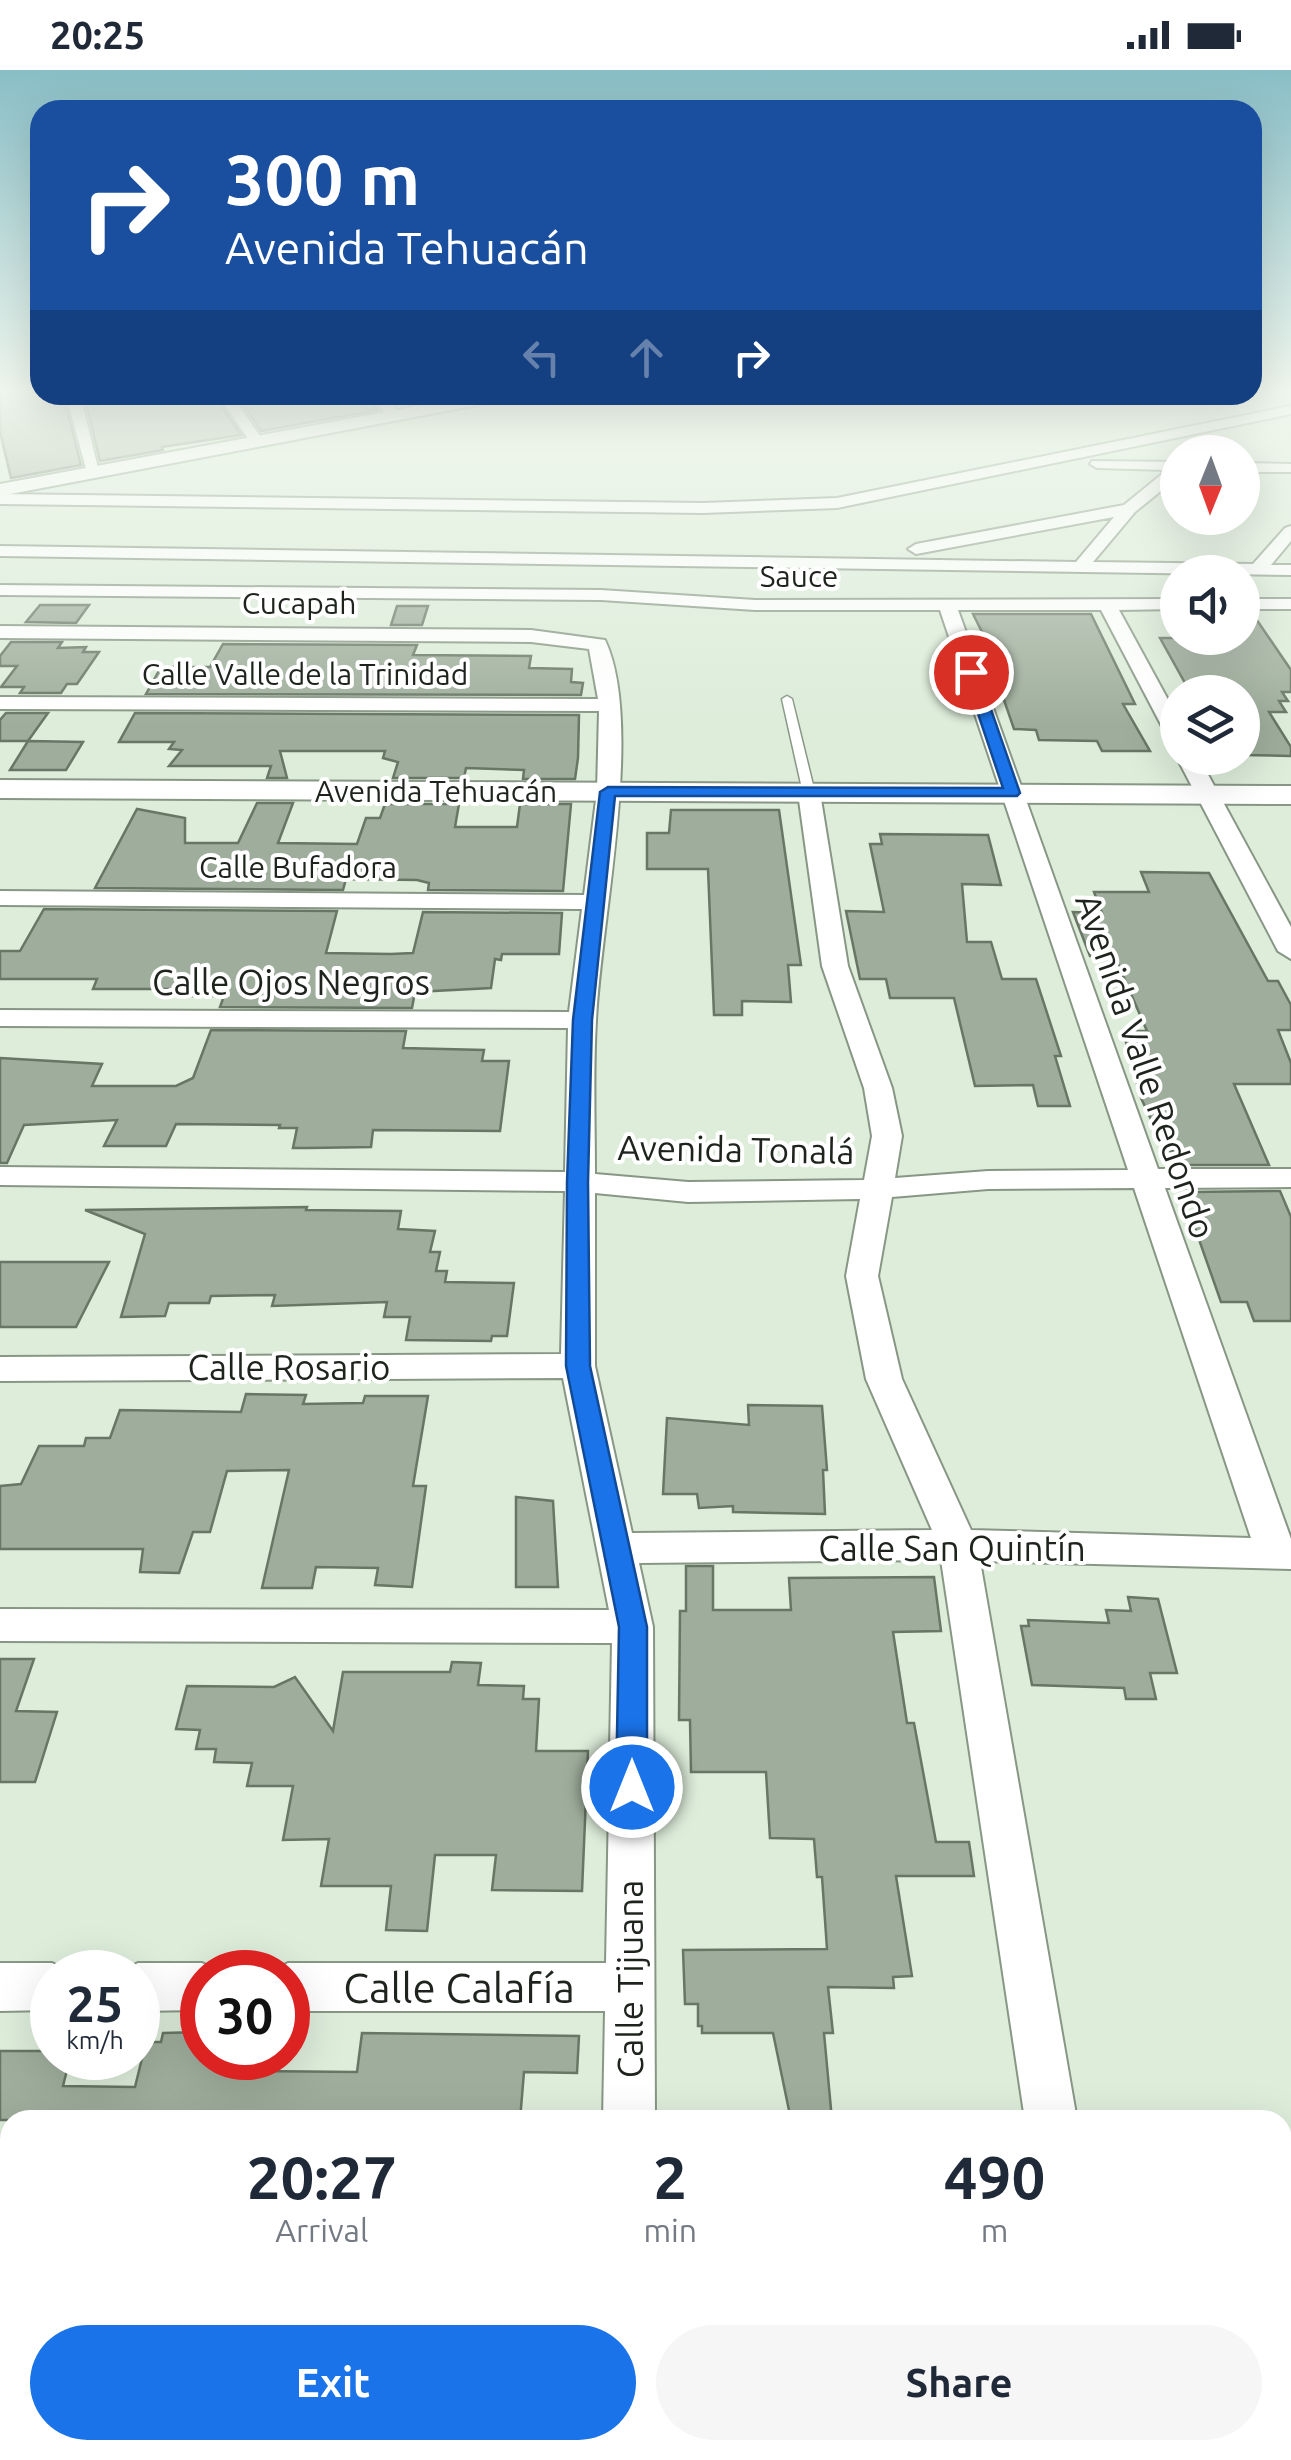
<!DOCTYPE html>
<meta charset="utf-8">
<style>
body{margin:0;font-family:Ubuntu,sans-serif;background:#f6f6f7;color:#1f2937;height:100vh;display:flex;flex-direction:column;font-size:38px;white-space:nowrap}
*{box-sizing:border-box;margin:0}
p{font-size:32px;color:#747a83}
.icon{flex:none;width:55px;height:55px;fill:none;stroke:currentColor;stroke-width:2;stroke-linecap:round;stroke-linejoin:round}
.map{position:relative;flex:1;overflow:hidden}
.drawer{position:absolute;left:0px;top:2040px;width:1292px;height:350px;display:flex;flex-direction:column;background:#fff;border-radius:30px 30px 0 0;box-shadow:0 10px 40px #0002}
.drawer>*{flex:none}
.hud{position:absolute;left:30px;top:30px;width:1232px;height:305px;border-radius:30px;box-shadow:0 10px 40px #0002;background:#1a4fa0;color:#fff;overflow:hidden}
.needle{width:65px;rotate:181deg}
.controls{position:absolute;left:1160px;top:365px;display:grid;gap:20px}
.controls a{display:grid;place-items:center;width:100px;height:100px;border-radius:50%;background:#fff;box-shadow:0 10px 40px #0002;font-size:50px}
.speed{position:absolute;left:30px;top:1880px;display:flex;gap:20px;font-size:50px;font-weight:700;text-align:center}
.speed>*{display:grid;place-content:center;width:130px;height:130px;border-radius:50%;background:#fff;box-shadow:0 10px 40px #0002;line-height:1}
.speed small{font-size:25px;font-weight:400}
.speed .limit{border:15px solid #d22;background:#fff;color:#111}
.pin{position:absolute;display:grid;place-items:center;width:85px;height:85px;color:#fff;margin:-42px;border:5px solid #fff;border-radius:50%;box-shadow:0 2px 10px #0007}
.me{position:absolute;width:110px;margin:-55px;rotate:0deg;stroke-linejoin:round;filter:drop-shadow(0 0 8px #0008)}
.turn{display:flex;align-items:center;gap:35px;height:210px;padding:0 30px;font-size:45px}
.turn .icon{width:130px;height:130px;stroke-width:2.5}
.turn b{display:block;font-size:70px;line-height:85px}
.lanes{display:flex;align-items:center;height:95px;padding:0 30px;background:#0003;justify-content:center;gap:50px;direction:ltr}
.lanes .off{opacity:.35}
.eta{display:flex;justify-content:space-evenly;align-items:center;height:170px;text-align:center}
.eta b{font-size:60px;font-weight:700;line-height:70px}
.primary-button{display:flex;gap:20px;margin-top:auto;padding:20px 30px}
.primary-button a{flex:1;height:115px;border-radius:60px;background:#1a73e8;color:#fff;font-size:40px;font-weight:700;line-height:115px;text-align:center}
.primary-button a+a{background:#f6f6f7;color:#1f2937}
.status{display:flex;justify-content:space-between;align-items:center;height:70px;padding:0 50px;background:#fff;direction:ltr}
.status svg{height:28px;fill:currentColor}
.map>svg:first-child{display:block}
.building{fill:#9fae9c;stroke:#687665;stroke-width:2.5}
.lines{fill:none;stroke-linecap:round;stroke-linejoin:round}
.service-casing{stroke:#889785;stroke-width:3}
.minor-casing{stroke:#889785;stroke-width:4}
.tertiary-casing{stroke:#889785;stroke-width:4}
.service{fill:#fff;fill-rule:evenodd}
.minor{fill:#fff;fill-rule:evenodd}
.tertiary{fill:#fff;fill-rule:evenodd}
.route{fill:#1a73e8;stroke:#114b97;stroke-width:2.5}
.labels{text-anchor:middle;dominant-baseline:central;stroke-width:8;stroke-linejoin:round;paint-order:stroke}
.far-street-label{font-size:30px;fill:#1e241d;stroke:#fff}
.street-label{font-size:35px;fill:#1e241d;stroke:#fff}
.near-street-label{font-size:42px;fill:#1e241d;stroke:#fff}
</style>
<div class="status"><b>20:25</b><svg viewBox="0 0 49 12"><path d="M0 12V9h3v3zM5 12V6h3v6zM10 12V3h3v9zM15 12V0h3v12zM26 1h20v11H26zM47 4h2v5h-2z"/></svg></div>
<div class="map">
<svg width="1291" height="2390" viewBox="0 0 1291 2390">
<rect width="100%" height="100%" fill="#ddedda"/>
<g class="building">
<polygon points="0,320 40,320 40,325 63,325 81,395 11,408 0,362"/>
<polygon points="84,325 214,325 241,365 162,377 163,380 100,391"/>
<polygon points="237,325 366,325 377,340 261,361"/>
<polygon points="40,535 89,535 76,553 26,552"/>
<polygon points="397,536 428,536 422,555 391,555"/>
<polygon points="1242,543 1252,543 1291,600 1291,622 1282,622 1288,631 1279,631 1286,642 1269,642 1291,677 1291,686 1242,685 1242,622 1190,622 1160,568 1242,568"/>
<polygon points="973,544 1091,544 1135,634 1123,634 1150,681 1102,681 1097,671 1039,670 1036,660 1014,659 984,572 987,572"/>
<polygon points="11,572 62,572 58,578 86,577 83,582 99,582 77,614 67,614 61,623 20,623 24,617 1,617 17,596 0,596 0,586"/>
<polygon points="223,574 417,575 413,585 531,586 529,598 572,599 571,612 583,613 581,625 146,624 161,597 210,597"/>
<polygon points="6,643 48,643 28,671 0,671 0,650"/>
<polygon points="135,643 579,645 578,688 575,709 523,709 524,700 466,698 464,708 393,708 398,692 383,688 385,681 280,681 287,708 267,708 271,696 169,696 182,680 169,679 174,672 119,672"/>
<polygon points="28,671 83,672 66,700 10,700"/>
<polygon points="257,733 293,733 278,773 357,774 366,748 380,748 385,734 459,734 455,757 517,757 520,734 571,734 563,821 428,820 429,813 417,810 346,809 343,820 95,818 137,739 185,748 185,773 238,773"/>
<polygon points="671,740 779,740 801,895 788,895 791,932 742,931 742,945 714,945 708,799 647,799 647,763 669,763"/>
<polygon points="880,764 988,765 1001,815 962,814 967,872 991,872 1002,909 1036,909 1061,986 1055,986 1070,1036 1038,1036 1033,1015 975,1016 954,928 890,928 886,909 860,909 846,841 884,842 870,774 882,774"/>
<polygon points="1141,802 1209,803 1268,911 1278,911 1291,935 1291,960 1278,960 1291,993 1291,1014 1234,1014 1269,1095 1181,1095 1176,1081 1166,1081 1141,1028 1123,961 1147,961 1115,887 1090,886 1073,842 1102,843 1094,822 1149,822"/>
<polygon points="44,839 337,841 326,883 391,884 413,883 423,842 562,843 559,884 502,884 501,890 495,889 491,918 415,922 412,938 220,937 224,926 183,926 186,919 93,919 97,909 0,909 0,881 20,881"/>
<polygon points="211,960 406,961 403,978 484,980 482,991 509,991 500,1061 373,1060 371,1077 308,1078 293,1078 297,1058 279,1058 280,1055 176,1054 166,1076 104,1076 117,1050 24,1055 7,1093 0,1093 0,988 102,994 92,1016 176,1016 193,1008"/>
<polygon points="1280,1121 1291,1147 1291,1251 1254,1251 1247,1232 1221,1232 1190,1144 1199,1144 1191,1122"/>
<polygon points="307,1137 306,1140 401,1141 398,1159 435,1161 430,1182 440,1182 436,1201 447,1201 445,1212 514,1213 507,1266 492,1266 491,1271 406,1270 410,1247 384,1247 387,1232 272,1236 275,1225 211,1226 209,1233 169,1233 165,1246 121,1247 145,1164 85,1140"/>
<polygon points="0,1192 109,1192 76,1257 0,1257"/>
<polygon points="246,1324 306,1325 303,1334 363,1333 365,1326 428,1326 413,1416 426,1416 412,1517 375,1515 378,1498 316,1497 312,1518 262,1518 289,1400 227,1401 210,1462 193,1462 179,1503 140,1502 143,1479 0,1479 0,1416 21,1414 39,1376 84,1376 86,1368 110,1368 120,1340 241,1342"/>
<polygon points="748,1335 822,1336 827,1400 823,1400 825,1444 733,1442 733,1436 699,1438 697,1424 663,1424 667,1348 749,1355"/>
<polygon points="516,1427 553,1431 558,1517 516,1517"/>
<polygon points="686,1496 713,1496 713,1540 791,1540 789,1508 934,1507 941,1561 893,1562 907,1653 914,1653 936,1772 969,1772 974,1806 896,1806 912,1906 893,1907 894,1918 828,1917 833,1963 824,1963 832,2050 791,2050 773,1963 702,1963 702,1956 698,1956 698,1934 685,1934 683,1880 827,1879 822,1807 817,1807 814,1769 770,1768 766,1702 691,1702 690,1650 679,1650 680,1541 686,1541"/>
<polygon points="1128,1527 1158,1529 1177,1603 1150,1603 1156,1629 1126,1629 1124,1618 1032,1615 1021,1556 1029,1556 1028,1550 1109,1553 1106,1540 1131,1541"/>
<polygon points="0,1589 34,1589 16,1641 57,1642 35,1712 0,1712"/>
<polygon points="452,1592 481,1593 478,1615 524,1616 523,1629 539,1629 536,1681 588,1681 582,1821 492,1820 496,1785 435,1785 427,1861 386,1860 391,1816 321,1816 329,1769 283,1770 293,1716 247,1716 252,1693 214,1692 216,1679 196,1679 200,1660 176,1659 187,1616 274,1617 295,1607 333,1661 343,1602 450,1602"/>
<polygon points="202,1962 202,1988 242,1988 240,2001 357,2002 362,1963 579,1966 577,2003 524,2002 520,2050 0,2050 0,1981 52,1981 52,1988 70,1988 63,2016 135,2017 146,1972 161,1972 163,1963"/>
</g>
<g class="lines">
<g class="service-casing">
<polygon id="service" points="787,626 792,629 815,723 809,727 803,723 782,629"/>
</g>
<g class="minor-casing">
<g id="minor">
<polygon points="66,325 80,325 99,402 86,399"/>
<polygon points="218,325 232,325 262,369 260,372 250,372"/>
<polygon points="370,325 384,325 400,344 398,347 388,347"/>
<polygon points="1291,336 1291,344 837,438 703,443 0,434 0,424 703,433 837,428"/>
<polygon points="1092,391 1178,392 1178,407 1135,442 1093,492 1253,494 1285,458 1291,456 1291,471 1271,495 1291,495 1291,505 0,486 0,476 1076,492 1114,447 916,484 908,479 916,474 1124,435 1167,400 1097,398 1090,394"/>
<polygon points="1242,393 1291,394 1291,402 1242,402"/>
<path d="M 0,515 L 601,520 L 755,530 L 1178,529 L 1178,539 L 1119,540 L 1178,648 L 1178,674 L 1168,668 L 1101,540 L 958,540 L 1158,1099 L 1291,1099 L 1291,1117 L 1165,1118 L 1291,1469 L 1291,1499 L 980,1491 L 1077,2050 L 1025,2050 L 941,1490 L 639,1493 L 653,1557 L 655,2050 L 603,2050 L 605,1941 L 288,1941 L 288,1902 L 270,1902 L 288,1893 L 606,1893 L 612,1573 L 0,1571 L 0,1539 L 609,1540 L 563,1308 L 0,1311 L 0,1287 L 561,1284 L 565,1121 L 0,1115 L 0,1097 L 565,1102 L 568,958 L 0,956 L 0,940 L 569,942 L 582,839 L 0,835 L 0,821 L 584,825 L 597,722 L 599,641 L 0,639 L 0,627 L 598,629 L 589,579 L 531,572 L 0,568 L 0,556 L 531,560 L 605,570 C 645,654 600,854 596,951 C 593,1001 595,1053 595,1104 L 688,1112 L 864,1110 L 872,1066 L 864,1018 L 822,896 L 798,723 L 809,716 L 820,723 L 848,896 L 892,1018 L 902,1066 L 895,1108 L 988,1101 L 1128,1100 L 940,540 L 755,540 L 601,530 L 0,525 ZM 1134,1118 L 1251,1468 L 971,1460 L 902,1309 L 878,1206 L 892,1127 L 988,1119 ZM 595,1123 L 688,1132 L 860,1129 L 846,1206 L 866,1309 L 932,1460 L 632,1463 L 595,1296 Z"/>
<rect x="1242" y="529" width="49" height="10"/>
<polygon points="1177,688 1199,688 1291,857 1291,889 1278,881"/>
<polygon points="0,1893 52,1893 70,1902 52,1902 52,1940 0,1941"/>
<polygon points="138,1893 202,1893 220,1902 202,1902 202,1940 138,1941 138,1902 120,1902"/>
<rect x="599" y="2380" width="58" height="10"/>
<polygon points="1076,2380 1134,2380 1136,2390 1078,2390"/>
</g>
</g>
<g class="tertiary-casing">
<g id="tertiary">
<polygon points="476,325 513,325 504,330 0,426 0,414"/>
<polygon points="0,710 1291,716 1291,734 0,728"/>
</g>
</g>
<use href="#service" class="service"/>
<use href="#minor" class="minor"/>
<use href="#tertiary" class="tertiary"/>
</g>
<linearGradient id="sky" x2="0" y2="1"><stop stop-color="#89bec6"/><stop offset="0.49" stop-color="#f0f7ee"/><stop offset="1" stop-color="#f0f7ee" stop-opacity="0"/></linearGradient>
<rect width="1291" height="655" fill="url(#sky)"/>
<polygon class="route" points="971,598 978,602 1020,723 1017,726 615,726 592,950 588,1112 590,1296 647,1557 647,1717 642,1727 632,1731 621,1727 616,1717 619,1557 566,1296 567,1112 573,950 600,722 608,717 1003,718 964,602"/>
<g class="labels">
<g class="far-street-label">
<text x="799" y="506">Sauce</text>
<text x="299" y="533">Cucapah</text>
<text x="305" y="604">Calle Valle de la Trinidad</text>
<text x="436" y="721">Avenida Tehuacán</text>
<text x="298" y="797">Calle Bufadora</text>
</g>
<g class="street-label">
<text x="291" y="912">Calle Ojos Negros</text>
<text transform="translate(1146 996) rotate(71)">Avenida Valle Redondo</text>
<text transform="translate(736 1079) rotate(1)">Avenida Tonalá</text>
<text x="289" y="1297">Calle Rosario</text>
<text x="952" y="1478">Calle San Quintín</text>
<text transform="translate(630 1909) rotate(-90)">Calle Tijuana</text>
</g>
<g class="near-street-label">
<text x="459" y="1917">Calle Calafía</text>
</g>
</g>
</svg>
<div class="controls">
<a><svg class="needle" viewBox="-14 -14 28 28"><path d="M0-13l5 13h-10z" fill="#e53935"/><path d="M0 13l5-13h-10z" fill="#747a83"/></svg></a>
<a><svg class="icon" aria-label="sound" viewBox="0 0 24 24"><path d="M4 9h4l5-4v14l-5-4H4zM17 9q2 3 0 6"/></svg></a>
<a><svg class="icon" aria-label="layers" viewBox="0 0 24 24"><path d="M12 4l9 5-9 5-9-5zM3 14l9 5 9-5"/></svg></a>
</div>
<div class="speed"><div>25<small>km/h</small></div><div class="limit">30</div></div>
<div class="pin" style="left:971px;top:602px;background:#d93025"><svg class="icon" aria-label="arrive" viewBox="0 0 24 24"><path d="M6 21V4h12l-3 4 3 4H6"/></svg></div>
<svg class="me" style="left:632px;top:1717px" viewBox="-20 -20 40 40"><circle r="17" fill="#1a73e8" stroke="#fff" stroke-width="3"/><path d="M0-11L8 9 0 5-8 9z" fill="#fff"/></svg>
<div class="hud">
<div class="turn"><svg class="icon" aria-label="right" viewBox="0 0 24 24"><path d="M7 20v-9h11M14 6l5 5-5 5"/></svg><div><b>300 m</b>Avenida Tehuacán</div></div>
<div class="lanes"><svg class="icon off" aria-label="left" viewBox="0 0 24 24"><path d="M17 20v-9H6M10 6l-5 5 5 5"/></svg><svg class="icon off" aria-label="ahead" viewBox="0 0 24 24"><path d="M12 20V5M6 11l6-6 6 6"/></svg><svg class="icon" aria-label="right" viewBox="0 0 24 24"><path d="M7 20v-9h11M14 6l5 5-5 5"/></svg></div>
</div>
<section class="drawer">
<div class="eta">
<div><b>20:27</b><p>Arrival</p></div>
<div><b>2</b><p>min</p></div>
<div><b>490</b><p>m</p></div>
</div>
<div class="primary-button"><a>Exit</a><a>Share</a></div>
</section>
</div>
